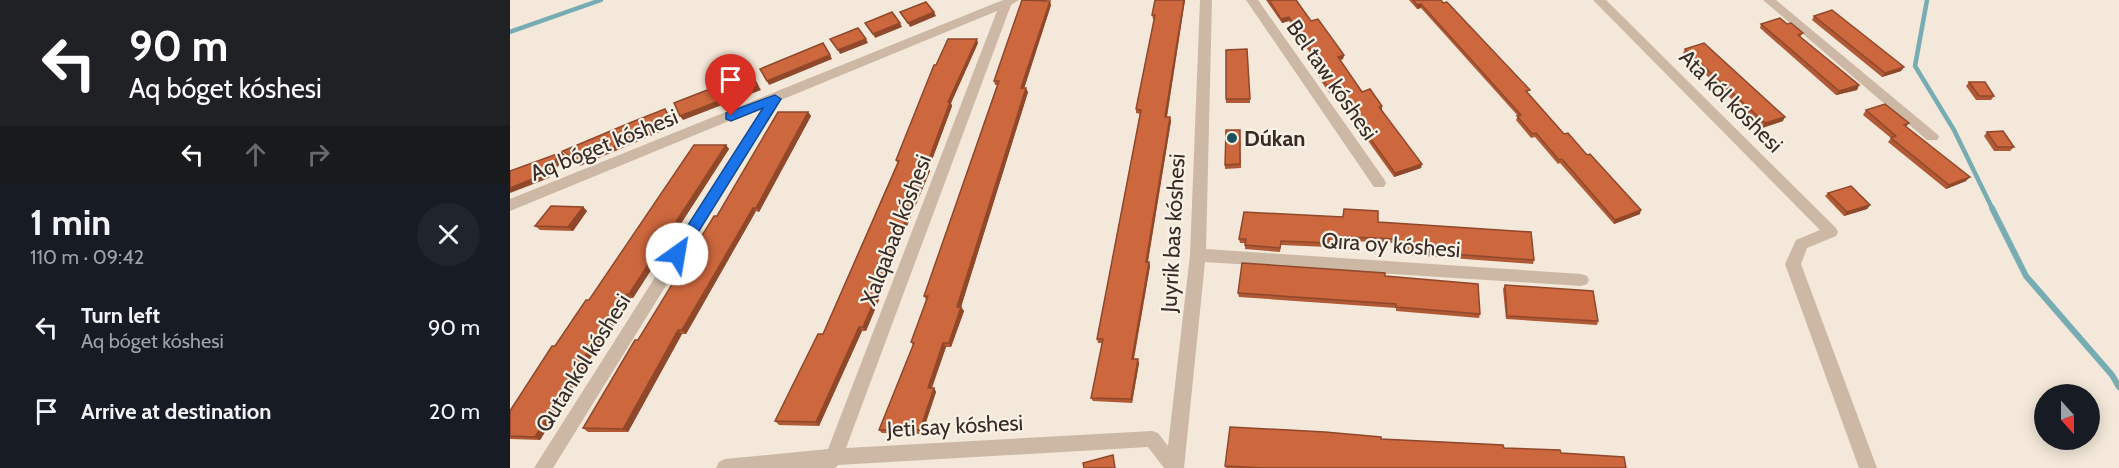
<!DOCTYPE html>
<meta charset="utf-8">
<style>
body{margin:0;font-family:Cabin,sans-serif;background:#20242c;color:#f1f3f6;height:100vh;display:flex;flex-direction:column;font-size:22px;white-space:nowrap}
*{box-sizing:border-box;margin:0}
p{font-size:20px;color:#9ea1a6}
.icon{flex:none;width:33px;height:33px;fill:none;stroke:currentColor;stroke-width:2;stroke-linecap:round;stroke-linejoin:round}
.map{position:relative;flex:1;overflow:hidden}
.panel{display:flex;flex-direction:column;background:#171b24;width:510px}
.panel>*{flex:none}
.hud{background:#202124;color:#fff;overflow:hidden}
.needle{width:39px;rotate:159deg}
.tools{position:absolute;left:1524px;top:384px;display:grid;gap:12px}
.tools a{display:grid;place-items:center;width:66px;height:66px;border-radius:50%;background:#171b24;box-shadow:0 3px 15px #0003;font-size:30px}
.pin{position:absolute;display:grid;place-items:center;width:51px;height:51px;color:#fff;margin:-62px -26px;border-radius:50% 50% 50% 0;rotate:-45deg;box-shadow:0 0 6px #0007}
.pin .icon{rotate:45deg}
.me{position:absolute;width:66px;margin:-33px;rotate:32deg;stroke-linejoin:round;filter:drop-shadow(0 0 4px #0008)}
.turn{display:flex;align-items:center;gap:21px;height:126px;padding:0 30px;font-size:27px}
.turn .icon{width:78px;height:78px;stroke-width:2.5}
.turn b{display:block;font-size:42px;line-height:51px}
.lanes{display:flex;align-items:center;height:57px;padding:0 30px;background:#0003;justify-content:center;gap:30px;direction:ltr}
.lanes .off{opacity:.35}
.round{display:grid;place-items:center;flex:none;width:63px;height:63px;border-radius:32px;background:#20242c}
.head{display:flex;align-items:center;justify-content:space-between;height:102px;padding:0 30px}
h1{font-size:36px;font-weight:700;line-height:45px}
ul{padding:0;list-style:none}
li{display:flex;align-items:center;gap:18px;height:84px;padding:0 30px}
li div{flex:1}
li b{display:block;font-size:22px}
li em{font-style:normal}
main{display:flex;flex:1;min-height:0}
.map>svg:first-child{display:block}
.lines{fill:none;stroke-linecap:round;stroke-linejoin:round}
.stream-far1{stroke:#77acb2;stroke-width:4.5}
.stream{stroke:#77acb2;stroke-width:6}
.minor{fill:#ccb8a5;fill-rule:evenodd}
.wall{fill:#b05934}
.shaded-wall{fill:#90482b}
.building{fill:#cd673d;stroke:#90482b;stroke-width:1.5}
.route{fill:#1a73e8;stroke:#114b97;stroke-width:1.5}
.poi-dot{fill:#1a535b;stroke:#faf2e6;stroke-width:2}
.labels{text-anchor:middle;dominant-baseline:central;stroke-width:4.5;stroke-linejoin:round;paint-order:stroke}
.street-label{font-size:22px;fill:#372c27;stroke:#faf2e6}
.poi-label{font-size:22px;font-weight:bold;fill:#372c27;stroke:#faf2e6;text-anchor:start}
</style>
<main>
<section class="panel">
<div class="hud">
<div class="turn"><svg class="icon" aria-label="left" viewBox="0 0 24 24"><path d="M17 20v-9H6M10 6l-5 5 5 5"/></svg><div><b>90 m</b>Aq bóget kóshesi</div></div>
<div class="lanes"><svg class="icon" aria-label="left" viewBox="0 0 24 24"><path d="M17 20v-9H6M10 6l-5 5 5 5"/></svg><svg class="icon off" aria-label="ahead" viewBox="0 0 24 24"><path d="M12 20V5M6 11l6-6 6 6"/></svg><svg class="icon off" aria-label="right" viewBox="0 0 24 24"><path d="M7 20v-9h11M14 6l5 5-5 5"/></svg></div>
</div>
<div class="head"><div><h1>1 min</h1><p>110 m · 09:42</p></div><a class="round"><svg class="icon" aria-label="close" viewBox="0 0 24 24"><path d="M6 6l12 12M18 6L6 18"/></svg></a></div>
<ul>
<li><svg class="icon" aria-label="left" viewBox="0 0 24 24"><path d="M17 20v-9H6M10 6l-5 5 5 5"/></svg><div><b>Turn left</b><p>Aq bóget kóshesi</p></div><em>90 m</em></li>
<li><svg class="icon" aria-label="arrive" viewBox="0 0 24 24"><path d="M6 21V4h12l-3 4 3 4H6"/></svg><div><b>Arrive at destination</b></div><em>20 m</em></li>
</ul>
</section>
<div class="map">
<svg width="1609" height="468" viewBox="0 0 1609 468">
<rect width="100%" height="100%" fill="#f3e8d9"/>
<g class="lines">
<g class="stream-far1">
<polyline points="1417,0 1405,66 1444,130 1483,210"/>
<polyline points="0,32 91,0"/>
</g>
<polyline class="stream" points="1482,208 1516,276 1602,375 1609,387"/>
<g class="minor">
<polygon points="493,0 509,0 501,5 336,448 642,431 648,433 658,446 680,255 690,0 702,0 696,249 1071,274 1077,276 1079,280 1077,284 1071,286 695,262 674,468 654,468 638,447 328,465 325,468 206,468 209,462 215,459 318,449 487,11 271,100 43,468 24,468 253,107 0,211 0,199"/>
<polygon points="736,0 748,0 874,179 876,183 874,187 864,187"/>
<polygon points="1083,0 1096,0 1326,228 1328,232 1326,236 1297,248 1291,264 1367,468 1349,468 1275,264 1286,240 1310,230"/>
<polygon points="1253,0 1266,0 1427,134 1429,137 1427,140 1417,140"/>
</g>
</g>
<g class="wall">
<polygon points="645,0 675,0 657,117 661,121 638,262 639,262 640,266 624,359 629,363 622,403 583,401 581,398 593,343 588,343 587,339 630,114 626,113 626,109 644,19 643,19 642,15"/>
<polygon points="756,0 786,0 801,21 834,55 833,59 830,60 852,92 872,106 872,110 911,168 884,177 851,131 852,126 828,92 820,94 809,78 809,74 813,73 779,21 772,23"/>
<polygon points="899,0 931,0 1019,94 1054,134 1130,214 1104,224 1050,163 1048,164 1025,137 1021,138 1006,120 1008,116 911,8 907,9"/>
<polygon points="541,5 514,88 518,92 451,307 454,311 441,347 436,347 422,388 424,388 426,392 412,434 372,433 369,430 403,345 401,342 416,300 414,296 487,85 485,85 484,81"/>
<polygon points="1304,16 1394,67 1391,71 1372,77 1302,20"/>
<polygon points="1251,24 1277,24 1293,33 1290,37 1349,85 1347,90 1326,95 1250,28"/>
<polygon points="468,43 441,103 442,106 419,168 420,171 369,293 371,295 356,331 352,331 309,426 269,425 265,421 313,334 387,163 386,160 426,65"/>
<polygon points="737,49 740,103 716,103 716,99"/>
<polygon points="1175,49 1273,121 1252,128 1173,53"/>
<polygon points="1459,82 1484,96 1481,100 1466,100 1456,86"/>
<polygon points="1356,110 1399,123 1396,127 1456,181 1436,189 1378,142 1381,138 1353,115"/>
<polygon points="298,112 301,116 249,212 246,211 176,334 172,334 118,432 78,432 73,428 207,216"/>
<polygon points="730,130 731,168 715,169 715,165"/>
<polygon points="1477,132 1504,147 1500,151 1484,151 1474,136"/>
<polygon points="216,145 219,149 123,298 121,298 94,341 91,341 30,440 0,439 0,411 79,300"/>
<polygon points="1318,193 1360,205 1357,209 1334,216 1315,196"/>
<polygon points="73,207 77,211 63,231 30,230 25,226"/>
<polygon points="868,222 1024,260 1023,264 886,254 886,243 819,240 818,247 771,245 770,252 735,249 735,243 730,243 729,239"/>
<polygon points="875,276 970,314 969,318 886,311 886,308 729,297 728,293"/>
<polygon points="995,285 1088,321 1087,325 996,319 993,289"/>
<polygon points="871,439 994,448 1051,453 1116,468 716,468 715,466"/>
</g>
<g class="shaded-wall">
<polygon points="674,0 675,0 656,121 655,117"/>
<polygon points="540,1 541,5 513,92 511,88"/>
<polygon points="911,4 911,8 907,9 907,5"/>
<polygon points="424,12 426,16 400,27 398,23"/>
<polygon points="779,17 779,21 772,23 771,19"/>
<polygon points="390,23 392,27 365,38 363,34"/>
<polygon points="356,39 358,43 330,54 328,50"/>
<polygon points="467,39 468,43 441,103 442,106 419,168 420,171 369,293 371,295 356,331 353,327 366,292 416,167 438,102"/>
<polygon points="320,55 322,59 259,85 257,81"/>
<polygon points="834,55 833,59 828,61 828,57"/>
<polygon points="1394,67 1391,71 1372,77 1375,73"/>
<polygon points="241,73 251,90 173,120 170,116"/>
<polygon points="1349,85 1347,90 1326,95 1329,91"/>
<polygon points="516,88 518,92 450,310 447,307"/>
<polygon points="828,88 828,92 820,94 820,90"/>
<polygon points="155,109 158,113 164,126 70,166 67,162"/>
<polygon points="298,112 301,116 249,212 246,208"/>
<polygon points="660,117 661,121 637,266 636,262"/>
<polygon points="1275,117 1273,121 1252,128 1255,123"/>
<polygon points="216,145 219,149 123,298 119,294"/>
<polygon points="52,152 56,156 39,178 0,193 0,188"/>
<polygon points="912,164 911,168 884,177 885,173"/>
<polygon points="1460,177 1456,181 1436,189 1439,185"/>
<polygon points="1360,205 1357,209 1334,216 1337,212"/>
<polygon points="73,207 77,211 63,231 58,227"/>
<polygon points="243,208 246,211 176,334 172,330"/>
<polygon points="1131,210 1130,214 1104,224 1105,220"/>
<polygon points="639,262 640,266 623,362 622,359"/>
<polygon points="117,294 121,298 94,341 90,337"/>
<polygon points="451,307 454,311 441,347 439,343"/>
<polygon points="349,327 352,331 309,426 306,422"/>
<polygon points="168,330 172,334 118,432 113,429"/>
<polygon points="87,337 91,341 30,440 25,437"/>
<polygon points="433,343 436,347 420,392 418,388"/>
<polygon points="628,359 629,363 622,403 621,399"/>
<polygon points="424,388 426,392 412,434 410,430"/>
</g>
<g class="building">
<polygon points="512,0 540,1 511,88 516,88 447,307 451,307 439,343 433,343 418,388 424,388 410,430 369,430 404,343 401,342 418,296 414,296 489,81 484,81"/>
<polygon points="645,0 674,0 655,117 660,117 636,262 639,262 622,359 628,359 621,399 581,398 593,339 587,339 631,110 626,109 645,15 642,15"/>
<polygon points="759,0 786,0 801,21 808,19 834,55 828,57 852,92 860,89 872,106 869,107 912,164 885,173 851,126 854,125 828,88 820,90 809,74 815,72 779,17 771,19"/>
<polygon points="903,0 931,0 933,3 937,2 1020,90 1016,91 1054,134 1058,133 1077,155 1080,154 1131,210 1105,220 1052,159 1049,160 1026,133 1022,134 1007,116 1011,115 911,4 907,5"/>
<polygon points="416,2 424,12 398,23 390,12"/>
<polygon points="1322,10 1394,67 1375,73 1304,16"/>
<polygon points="382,12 390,23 363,34 355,23"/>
<polygon points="1270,18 1277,24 1281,23 1293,33 1288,35 1349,85 1329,91 1251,24"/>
<polygon points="348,28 356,39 328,50 320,39"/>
<polygon points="438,39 467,39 438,102 440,102 416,167 418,167 366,292 368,292 353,327 349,327 306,422 265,421 308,334 313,334 389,161 386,160 424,65 426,65"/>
<polygon points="313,43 320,55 257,81 250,69"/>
<polygon points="1194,43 1275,117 1255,123 1175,49"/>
<polygon points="737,49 740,99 716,99 716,50"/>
<polygon points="241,73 248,86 170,116 164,103"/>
<polygon points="1459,82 1475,82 1484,96 1469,96"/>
<polygon points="1375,104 1399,123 1394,125 1460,177 1439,185 1381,138 1386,136 1356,110"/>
<polygon points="155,109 161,122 82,156 67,162 53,151 122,122"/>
<polygon points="268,112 298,112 246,208 243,208 172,330 168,330 113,429 73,428 125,340 128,340 204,216 207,216"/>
<polygon points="716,130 730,130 730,164 715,165"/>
<polygon points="1493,131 1504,147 1487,147 1477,132"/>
<polygon points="184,145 216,145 119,294 117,294 90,337 87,337 25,437 0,436 0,411 42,346 45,346 76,300 79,300"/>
<polygon points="52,152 35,174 0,188 0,171"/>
<polygon points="1341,186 1360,205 1337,212 1318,193"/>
<polygon points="41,206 73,207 58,227 25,226"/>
<polygon points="834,209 868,211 868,222 1021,232 1024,260 886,250 886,239 819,236 819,243 771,241 770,248 735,245 736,239 729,239 734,212 833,217"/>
<polygon points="732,263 875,273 875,276 968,284 970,314 886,307 886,304 728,293"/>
<polygon points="995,285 1083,291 1088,321 997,316"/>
<polygon points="720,427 815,432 871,437 871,439 993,445 994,448 1050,450 1051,453 1114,457 1116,468 755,468 715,466"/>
<polygon points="603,455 605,468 574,468 573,463"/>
</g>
<polygon class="route" points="265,95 271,99 172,258 162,258 160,254 162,250 253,108 221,121 216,119 216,113"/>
<circle class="poi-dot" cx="722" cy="138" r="6"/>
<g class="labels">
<g class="street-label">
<text transform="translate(822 80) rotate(55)">Bel taw kóshesi</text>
<text transform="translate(1221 101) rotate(45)">Ata kól kóshesi</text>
<text transform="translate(94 145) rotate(-22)">Aq bóget kóshesi</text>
<text transform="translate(386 230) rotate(-69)">Xalqabad kóshesi</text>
<text transform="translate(663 233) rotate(-87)">Juyrik bas kóshesi</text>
<text transform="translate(881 245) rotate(4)">Qıra oy kóshesi</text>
<text transform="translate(73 363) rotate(-58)">Qutankól kóshesi</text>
<text transform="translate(445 426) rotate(-3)">Jeti say kóshesi</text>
</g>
<g class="poi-label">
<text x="734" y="138">Dúkan</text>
</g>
</g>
</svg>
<div class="tools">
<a><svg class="needle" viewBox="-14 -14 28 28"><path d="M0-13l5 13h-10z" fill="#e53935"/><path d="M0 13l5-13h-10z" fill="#9ea1a6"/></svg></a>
</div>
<div class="pin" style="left:221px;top:116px;background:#d93025"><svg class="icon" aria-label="arrive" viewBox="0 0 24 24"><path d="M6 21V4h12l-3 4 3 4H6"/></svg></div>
<svg class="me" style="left:167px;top:254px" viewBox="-20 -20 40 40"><circle r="19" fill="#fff"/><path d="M0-13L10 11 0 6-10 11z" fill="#1a73e8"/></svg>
</div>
</main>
